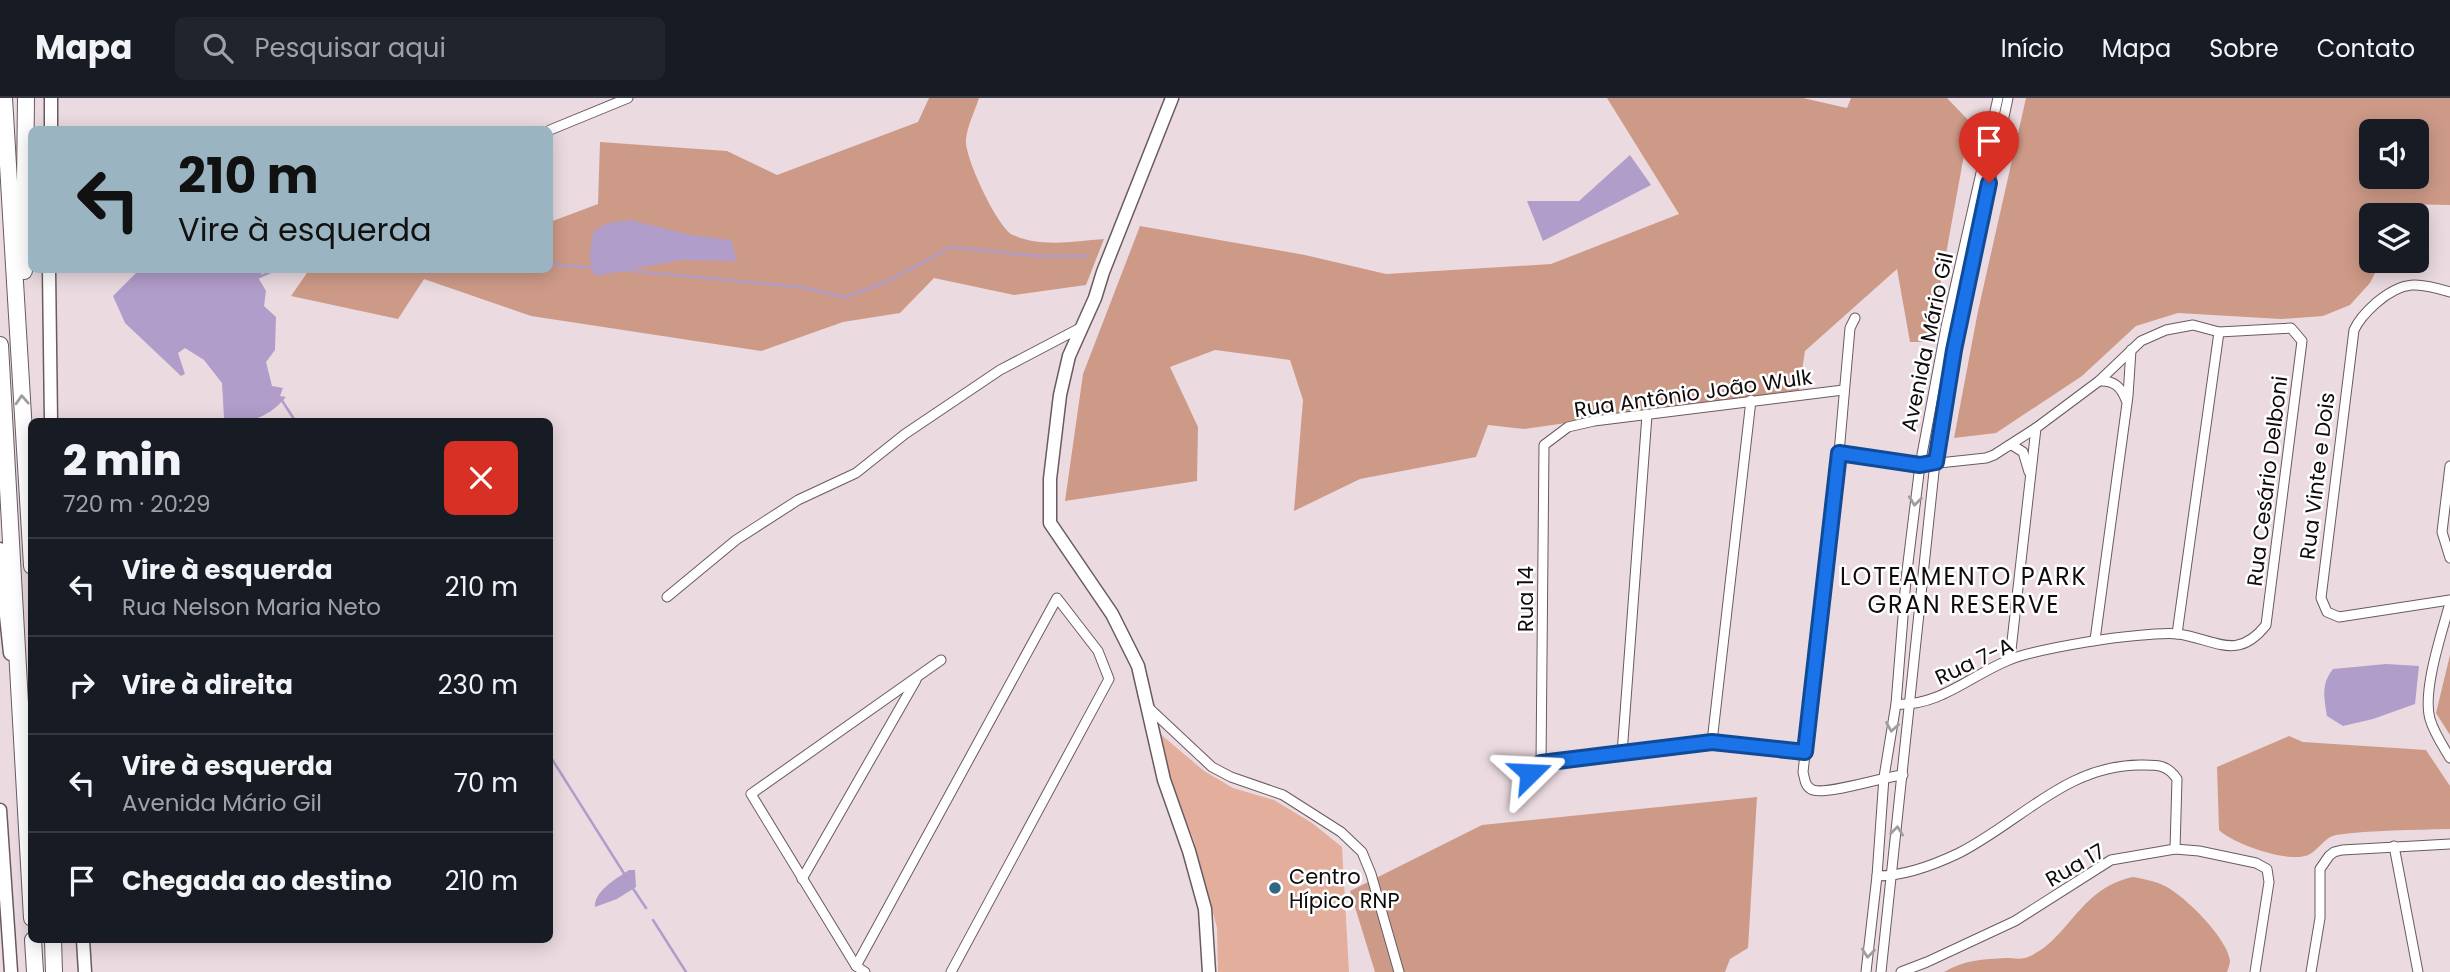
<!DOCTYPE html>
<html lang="pt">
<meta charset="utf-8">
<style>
body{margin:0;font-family:Poppins,sans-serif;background:#20242c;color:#f1f3f6;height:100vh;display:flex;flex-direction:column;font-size:26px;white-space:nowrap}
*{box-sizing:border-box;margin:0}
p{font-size:23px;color:#9ea1a6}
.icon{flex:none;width:38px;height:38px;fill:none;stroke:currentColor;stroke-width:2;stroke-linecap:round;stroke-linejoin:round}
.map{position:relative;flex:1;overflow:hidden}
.drawer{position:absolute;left:28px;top:320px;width:525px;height:525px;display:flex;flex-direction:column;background:#171b24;border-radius:10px;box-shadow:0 4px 18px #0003}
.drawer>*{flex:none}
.hud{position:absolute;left:28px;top:28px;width:525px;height:147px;border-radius:10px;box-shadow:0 4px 18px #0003;background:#9ab4c2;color:#111;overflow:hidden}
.buttons{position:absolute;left:2359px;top:21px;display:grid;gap:14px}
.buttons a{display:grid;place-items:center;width:70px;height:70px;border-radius:10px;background:#171b24;box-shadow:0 4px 18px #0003;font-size:35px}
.pin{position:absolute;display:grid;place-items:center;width:60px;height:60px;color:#fff;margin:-72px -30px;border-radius:50% 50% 50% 0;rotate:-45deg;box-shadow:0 0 7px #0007}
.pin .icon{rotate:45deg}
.me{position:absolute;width:77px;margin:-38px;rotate:69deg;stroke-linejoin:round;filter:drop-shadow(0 0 5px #0008)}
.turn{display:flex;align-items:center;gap:24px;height:147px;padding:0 35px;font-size:32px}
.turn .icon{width:91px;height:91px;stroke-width:2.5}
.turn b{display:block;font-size:49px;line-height:60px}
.round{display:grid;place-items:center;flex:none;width:74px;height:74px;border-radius:10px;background:#20242c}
.headline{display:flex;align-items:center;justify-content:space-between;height:119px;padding:0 35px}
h1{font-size:42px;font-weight:800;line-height:52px}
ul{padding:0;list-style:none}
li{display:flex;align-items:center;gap:21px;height:98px;padding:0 35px;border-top:2px solid #363941}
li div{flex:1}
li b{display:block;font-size:26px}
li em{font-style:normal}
header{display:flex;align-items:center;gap:42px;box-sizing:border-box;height:98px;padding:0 35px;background:#171b24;border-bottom:2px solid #363941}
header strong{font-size:33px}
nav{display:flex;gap:38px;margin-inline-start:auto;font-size:24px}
.search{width:490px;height:63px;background:#20242c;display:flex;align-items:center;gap:18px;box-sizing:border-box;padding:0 24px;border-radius:10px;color:#9ea1a6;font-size:26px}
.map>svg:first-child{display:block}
.green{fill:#e3ae9c}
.forest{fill:#ce9a88;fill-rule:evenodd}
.water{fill:#b09dca}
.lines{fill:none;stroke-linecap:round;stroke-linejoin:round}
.stream{stroke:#b09dca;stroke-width:2.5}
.street-casing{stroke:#695b60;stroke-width:11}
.secondary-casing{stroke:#695b60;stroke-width:15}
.primary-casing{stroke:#695b60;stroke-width:17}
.highway-casing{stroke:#695b60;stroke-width:18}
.street{stroke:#fff;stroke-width:9}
.secondary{stroke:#fff;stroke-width:12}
.primary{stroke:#fff;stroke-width:14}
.highway{stroke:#fff;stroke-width:16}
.oneway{stroke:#9f9d9e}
.route-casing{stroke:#114b97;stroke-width:18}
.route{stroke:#1a73e8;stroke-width:12}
.poi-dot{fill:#306782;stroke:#fff;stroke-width:2.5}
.labels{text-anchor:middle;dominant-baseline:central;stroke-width:5;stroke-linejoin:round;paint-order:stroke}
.street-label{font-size:21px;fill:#0f0a0c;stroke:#fff}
.poi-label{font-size:21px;fill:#0f0a0c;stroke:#fff;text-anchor:start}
.quarter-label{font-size:24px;letter-spacing:2px;fill:#0f0a0c;stroke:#fff}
</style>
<header>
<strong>Mapa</strong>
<div class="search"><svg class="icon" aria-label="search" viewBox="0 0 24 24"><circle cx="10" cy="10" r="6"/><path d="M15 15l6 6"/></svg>Pesquisar aqui</div>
<nav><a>Início</a><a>Mapa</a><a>Sobre</a><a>Contato</a></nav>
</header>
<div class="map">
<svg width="2450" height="874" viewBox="0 0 2450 874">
<rect width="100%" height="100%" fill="#ebdbe1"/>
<polygon class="green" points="1158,634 1204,673 1233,690 1274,702 1312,725 1342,749 1349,874 1218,874 1217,830 1194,743 1166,672"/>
<g class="forest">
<path d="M 929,0 L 979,0 C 975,13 967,28 966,42 C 964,58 998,131 1013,137 C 1041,150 1075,143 1104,141 L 1086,187 L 1014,197 L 934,180 L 900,215 L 843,224 L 761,253 L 531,218 L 424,181 L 398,221 L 291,198 L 309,172 L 550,172 L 550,124 L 598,106 L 600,44 L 727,53 L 777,77 L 918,24 Z"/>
<polygon points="1607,0 1803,0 1847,10 1851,0 1947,0 1970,24 1930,244 1910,244 1897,171 1805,253 1799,292 1524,331 1488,327 1476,359 1360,381 1294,413 1303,302 1290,262 1215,252 1170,269 1198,329 1197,383 1065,403 1083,276 1140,128 1305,157 1386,176 1551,166 1679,116"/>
<path d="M 2026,0 L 2450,0 L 2450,107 L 2401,106 L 2397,117 L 2371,117 L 2371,163 L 2381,163 L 2370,185 L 2350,207 L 2323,218 L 2281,221 L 2178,215 L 2136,228 L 2082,278 L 1996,335 L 1954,340 L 1978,213 ZM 2371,33 L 2417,33 L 2417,79 L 2371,79 Z"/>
<polygon points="2450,557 2450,637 2436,615"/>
<path d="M 2289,638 L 2303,644 L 2426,652 L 2450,688 L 2450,731 C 2412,732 2373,732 2336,737 C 2325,739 2319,751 2310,756 C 2292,767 2233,746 2219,732 L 2217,669 Z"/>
<polygon points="1757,699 1748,850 1730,861 1725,874 1375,874 1350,793 1482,727"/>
<path d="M 2133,779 C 2144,781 2155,783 2165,788 C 2185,798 2228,841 2230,863 C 2230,865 2228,872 2227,874 L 1944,874 C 1964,862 1983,861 2006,860 C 2013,860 2021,862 2028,859 C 2069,842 2079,790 2133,779 Z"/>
</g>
<g class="water">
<polygon points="1630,57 1651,87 1543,143 1527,103 1579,103"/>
<path d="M 631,122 L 690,137 L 731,142 L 737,163 L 681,162 L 596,178 C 587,164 590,148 594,133 L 608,125 Z"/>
<path d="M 139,172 L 263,172 L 259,181 L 266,193 L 264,208 L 276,219 L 275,252 L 266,264 L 272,288 L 283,290 L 280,298 L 286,299 C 268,320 252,324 226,324 L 224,320 L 222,285 L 204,262 L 185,250 L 178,255 L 185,276 L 181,278 L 125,225 L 113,198 Z"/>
<path d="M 2386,566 L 2419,568 L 2415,606 L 2373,621 L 2343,628 L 2327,618 C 2324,599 2321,586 2333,571 Z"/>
<path d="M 629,772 L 635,772 L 636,789 L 617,801 L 595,809 C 594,793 616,781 629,772 Z"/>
</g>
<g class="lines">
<g class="stream">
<polyline points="550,166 594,170"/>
<polyline points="621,172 800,189 845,199 886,184 951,149 1036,158 1087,158"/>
<polyline points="259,179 275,172"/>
<polyline points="281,301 294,321"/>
<polyline points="550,658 625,777"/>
<polyline points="632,789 646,810"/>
<polyline points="653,822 686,874"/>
</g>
<g class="street-casing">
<g id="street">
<polyline points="550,32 628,0"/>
<path d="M 2450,194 C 2418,184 2403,182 2376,205 C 2367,213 2359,221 2354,232 L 2321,500 L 2327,514 L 2339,519 L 2450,502"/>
<path d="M 1855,220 L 1850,230 L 1839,355 L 1803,674 C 1805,682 1805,689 1813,692 C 1828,697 1882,679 1903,677"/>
<path d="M 2099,283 C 2114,282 2121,289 2126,302"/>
<polyline points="2008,348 2012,347 2023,354 2029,374"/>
<path d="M 1839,355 L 1920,367 L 1986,360 L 1994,357 L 2036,330 L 2099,283 L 2141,243 L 2166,232 L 2193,227 L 2219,234 L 2291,230 L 2302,243 L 2266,527 C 2237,564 2215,541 2178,536 C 2161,534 2111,540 2093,543 C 2069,547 2031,553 2009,562 C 1971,577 1939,609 1896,606"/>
<polyline points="2450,368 2442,434 2450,460"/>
<polyline points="667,499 736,442 798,402 856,375 905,336 1000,272 1080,230"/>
<path d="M 2450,505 C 2442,534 2422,593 2430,621 C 2434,635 2443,648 2450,660"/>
<polyline points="2177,536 2219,234"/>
<polyline points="2095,542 2128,298 2131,252"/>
<polyline points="2010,561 2036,330"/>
<polyline points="1149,610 1212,669 1231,679 1283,697 1341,734 1362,754 1371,776 1399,874"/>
<polyline points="1712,644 1751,302"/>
<polyline points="1622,656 1647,317"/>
<polyline points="1541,665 1544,347 1568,329 1594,323 1843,292"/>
<polyline points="1530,675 1541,665 1712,644 1806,654"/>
<polyline points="2394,748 2418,874"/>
<path d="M 1877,778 C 1904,778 1934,767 1959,755 C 2020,724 2067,667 2140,667 C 2157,667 2167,666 2177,681 L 2175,751"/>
<polyline points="802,781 916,582"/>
<polyline points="856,868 1057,500 1098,553 1109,581 951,874"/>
<polyline points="865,874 856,868 751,696 941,562"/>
<polyline points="1866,874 1877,778 1884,679 1896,606 1906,481 1920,367 1946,229 1998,0"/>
<polyline points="1881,874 1935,364 1954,252 2008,0"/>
<polyline points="1901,874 1927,864 2015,823 2111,762 2175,751 2199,753 2256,765 2267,771 2269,784 2255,874"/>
<polyline points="2311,874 2320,820 2320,771 2329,758 2334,754 2342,752 2450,746"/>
</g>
</g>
<g class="secondary-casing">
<g id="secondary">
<polyline points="1172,0 1103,174 1095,200 1069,258 1060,297 1050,381 1050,425 1112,516 1138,568 1164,682 1189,753 1205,811 1209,874"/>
<polyline points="51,32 51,0"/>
<polyline points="49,172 51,324"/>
<polyline points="0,712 11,874"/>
<polyline points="83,842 85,874"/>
</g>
</g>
<g class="primary-casing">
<polyline id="primary" points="0,452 11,555"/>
</g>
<g class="highway-casing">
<g id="highway">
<polyline points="4,0 32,468"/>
<polyline points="24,173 26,0"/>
<polyline points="0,247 32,820"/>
<polyline points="33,842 35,874"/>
<polyline points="53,842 54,874"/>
</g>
</g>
<use href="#street" class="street"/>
<use href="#secondary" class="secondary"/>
<use href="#primary" class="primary"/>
<use href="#highway" class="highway"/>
</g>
<defs><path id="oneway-chevron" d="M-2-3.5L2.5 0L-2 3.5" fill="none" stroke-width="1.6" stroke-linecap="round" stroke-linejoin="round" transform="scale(1.75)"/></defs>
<g class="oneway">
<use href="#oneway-chevron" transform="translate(22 302) rotate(-93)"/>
<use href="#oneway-chevron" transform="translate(1915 403) rotate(97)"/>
<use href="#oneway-chevron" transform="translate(1892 629) rotate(99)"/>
<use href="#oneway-chevron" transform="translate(1897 733) rotate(-84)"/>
<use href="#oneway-chevron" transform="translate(1868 855) rotate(96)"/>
</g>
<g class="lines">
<g class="route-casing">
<polyline id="route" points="1530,675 1541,665 1712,644 1805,654 1839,355 1920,367 1936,364 1954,252 1989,85"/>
</g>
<use href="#route" class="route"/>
</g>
<circle class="poi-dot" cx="1275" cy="790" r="7"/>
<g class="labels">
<g class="street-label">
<text transform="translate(1927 244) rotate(-78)">Avenida Mário Gil</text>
<text transform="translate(1693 295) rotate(-8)">Rua Antônio João Wulk</text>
<text transform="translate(2317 378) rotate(-83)">Rua Vinte e Dois</text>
<text transform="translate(2267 383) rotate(-83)">Rua Cesário Delboni</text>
<text transform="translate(1525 501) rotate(-90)">Rua 14</text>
<text transform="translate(1974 563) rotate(-25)">Rua 7-A</text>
<text transform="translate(2075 767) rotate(-30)">Rua 17</text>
</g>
<g class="poi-label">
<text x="1289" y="778">Centro<tspan x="1289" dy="24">Hípico RNP</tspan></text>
</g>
<g class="quarter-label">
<text x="1964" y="478">LOTEAMENTO PARK<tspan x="1964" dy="28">GRAN RESERVE</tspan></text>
</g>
</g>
</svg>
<div class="buttons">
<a><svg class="icon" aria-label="sound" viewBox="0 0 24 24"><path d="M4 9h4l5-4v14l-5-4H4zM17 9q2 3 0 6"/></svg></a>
<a><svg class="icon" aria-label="layers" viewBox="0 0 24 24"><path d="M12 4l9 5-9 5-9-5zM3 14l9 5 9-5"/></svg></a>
</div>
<div class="pin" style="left:1989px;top:85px;background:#d93025"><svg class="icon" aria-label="arrive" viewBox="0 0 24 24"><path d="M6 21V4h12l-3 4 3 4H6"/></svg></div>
<svg class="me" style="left:1530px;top:675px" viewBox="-20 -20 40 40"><path d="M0-17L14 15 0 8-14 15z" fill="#1a73e8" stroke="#fff" stroke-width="4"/></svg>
<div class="hud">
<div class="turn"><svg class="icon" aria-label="left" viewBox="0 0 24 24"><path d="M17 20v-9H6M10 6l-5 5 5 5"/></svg><div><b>210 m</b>Vire à esquerda</div></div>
</div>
<section class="drawer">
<div class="headline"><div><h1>2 min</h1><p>720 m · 20:29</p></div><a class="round" style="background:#d93025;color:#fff"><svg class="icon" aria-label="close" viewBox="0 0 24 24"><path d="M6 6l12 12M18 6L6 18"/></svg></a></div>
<ul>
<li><svg class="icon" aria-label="left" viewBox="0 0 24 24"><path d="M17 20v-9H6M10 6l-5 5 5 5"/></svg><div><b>Vire à esquerda</b><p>Rua Nelson Maria Neto</p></div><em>210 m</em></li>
<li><svg class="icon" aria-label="right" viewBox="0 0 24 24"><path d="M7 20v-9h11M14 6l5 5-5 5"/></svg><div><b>Vire à direita</b></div><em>230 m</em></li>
<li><svg class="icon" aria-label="left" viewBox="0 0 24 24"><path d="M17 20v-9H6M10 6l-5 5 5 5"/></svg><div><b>Vire à esquerda</b><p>Avenida Mário Gil</p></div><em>70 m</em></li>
<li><svg class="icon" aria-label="arrive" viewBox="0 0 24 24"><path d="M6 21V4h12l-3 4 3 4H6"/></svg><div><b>Chegada ao destino</b></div><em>210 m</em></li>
</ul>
</section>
</div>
